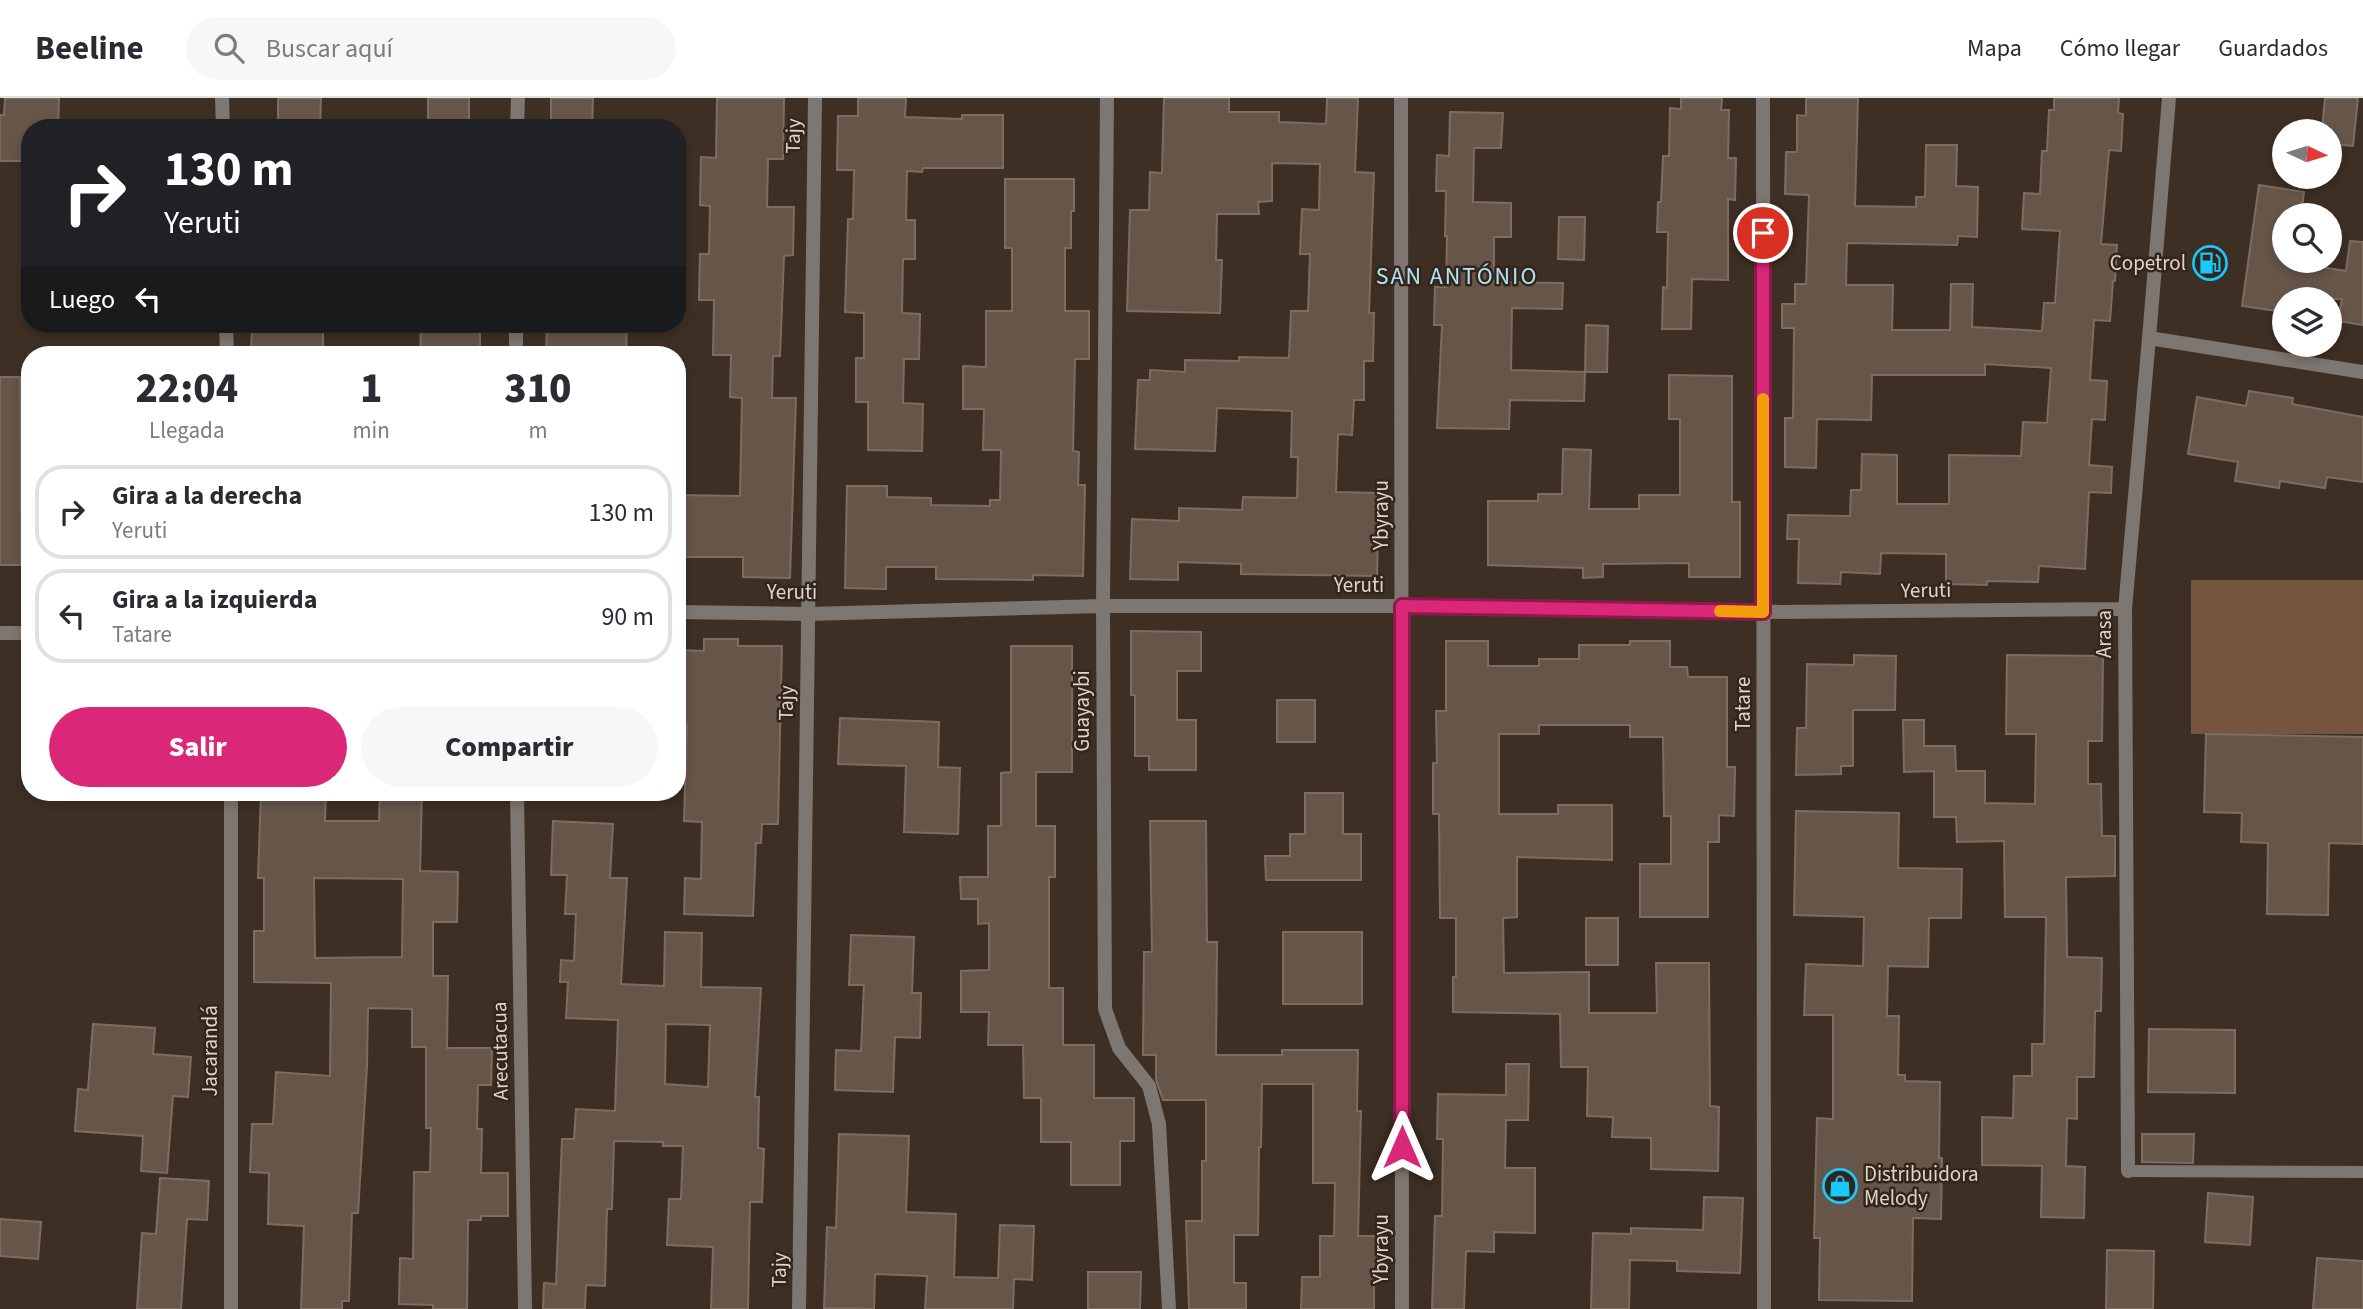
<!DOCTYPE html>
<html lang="es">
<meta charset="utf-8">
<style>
body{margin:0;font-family:"Source Sans 3",sans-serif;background:#f7f7f7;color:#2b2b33;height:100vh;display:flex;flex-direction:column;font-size:26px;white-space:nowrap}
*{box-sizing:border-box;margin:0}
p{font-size:23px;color:#7c7c81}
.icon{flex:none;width:38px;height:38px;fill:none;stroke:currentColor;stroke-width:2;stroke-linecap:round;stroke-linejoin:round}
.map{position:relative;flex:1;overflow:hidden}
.details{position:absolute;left:21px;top:248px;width:665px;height:455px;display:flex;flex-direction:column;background:#fff;border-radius:28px;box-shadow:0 4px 10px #0003}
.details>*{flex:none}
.hud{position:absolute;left:21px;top:21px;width:665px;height:214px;border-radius:28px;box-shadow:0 4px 10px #0003;background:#202124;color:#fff;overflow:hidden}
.needle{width:46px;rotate:94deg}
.controls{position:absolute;left:2272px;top:21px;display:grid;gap:14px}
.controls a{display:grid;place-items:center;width:70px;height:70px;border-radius:50%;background:#fff;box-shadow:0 4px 10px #0003;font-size:35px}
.pin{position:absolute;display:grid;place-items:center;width:60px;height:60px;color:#fff;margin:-30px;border:4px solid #fff;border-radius:50%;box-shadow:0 2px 7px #0007}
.me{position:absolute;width:77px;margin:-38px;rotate:0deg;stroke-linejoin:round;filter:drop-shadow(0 0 5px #0008)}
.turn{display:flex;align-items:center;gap:24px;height:147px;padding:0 28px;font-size:32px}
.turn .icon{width:91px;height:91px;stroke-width:2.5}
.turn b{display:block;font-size:49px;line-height:60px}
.then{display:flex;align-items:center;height:66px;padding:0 28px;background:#0003;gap:14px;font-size:26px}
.eta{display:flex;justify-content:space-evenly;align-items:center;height:119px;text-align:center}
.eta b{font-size:42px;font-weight:800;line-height:49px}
.primary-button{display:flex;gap:14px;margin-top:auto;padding:14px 28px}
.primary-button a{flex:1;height:80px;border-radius:42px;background:#db2777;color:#fff;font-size:28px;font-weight:800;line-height:80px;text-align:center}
.primary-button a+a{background:#f7f7f7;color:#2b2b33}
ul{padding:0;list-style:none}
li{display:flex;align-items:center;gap:21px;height:94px;margin:0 14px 10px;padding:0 14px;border:4px solid #e1e1e2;border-radius:28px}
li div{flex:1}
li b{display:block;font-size:26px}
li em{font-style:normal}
header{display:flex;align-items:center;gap:42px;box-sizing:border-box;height:98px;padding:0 35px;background:#fff;border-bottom:2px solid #e1e1e2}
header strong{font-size:33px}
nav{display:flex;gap:38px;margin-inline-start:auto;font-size:24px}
.search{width:490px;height:63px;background:#f7f7f7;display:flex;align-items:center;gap:18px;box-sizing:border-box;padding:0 24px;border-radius:38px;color:#7c7c81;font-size:26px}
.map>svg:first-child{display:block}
.green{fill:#75553e}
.building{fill:#665549;stroke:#7e6c60;stroke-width:2;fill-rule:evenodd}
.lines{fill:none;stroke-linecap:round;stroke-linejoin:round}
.service{stroke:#7e7670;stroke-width:12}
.minor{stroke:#7e7670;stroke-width:14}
.tertiary{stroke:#7e7670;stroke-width:14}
.route-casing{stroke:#8e194d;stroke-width:18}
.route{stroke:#db2777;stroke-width:12}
.slow{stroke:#f59e0b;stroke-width:12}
.labels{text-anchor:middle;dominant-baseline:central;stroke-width:5;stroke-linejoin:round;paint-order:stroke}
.street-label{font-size:21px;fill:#dfd5ce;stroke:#34251a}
.poi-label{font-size:21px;fill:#dfd5ce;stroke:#34251a;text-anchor:end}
.quarter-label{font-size:24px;letter-spacing:2px;fill:#afe3f7;stroke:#34251a}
</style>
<header>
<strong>Beeline</strong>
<div class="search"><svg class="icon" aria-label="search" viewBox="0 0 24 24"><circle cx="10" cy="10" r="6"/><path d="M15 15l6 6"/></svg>Buscar aquí</div>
<nav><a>Mapa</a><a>Cómo llegar</a><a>Guardados</a></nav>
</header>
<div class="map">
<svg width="2363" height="1211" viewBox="0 0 2363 1211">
<rect width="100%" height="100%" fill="#3e2f24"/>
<rect class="green" x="2191" y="482" width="172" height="154"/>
<g class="building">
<polygon points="5,0 59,0 58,30 30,30 30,63 0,63 0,17 4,17"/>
<polygon points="278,0 321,0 320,30 278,30"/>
<rect x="428" y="0" width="41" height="30"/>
<polygon points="551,0 593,0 592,30 551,30"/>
<polygon points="717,0 784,0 783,61 768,61 767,109 794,109 793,157 784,158 780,258 773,258 772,300 796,300 790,480 743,479 743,459 677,459 677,397 740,398 742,300 730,299 731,257 713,257 714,202 699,202 700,156 709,156 710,108 700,107 701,59 716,60"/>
<polygon points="858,0 906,0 905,19 962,21 962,17 1003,17 1003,70 923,70 922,74 907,73 906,122 915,122 915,161 903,161 902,215 920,216 919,261 904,261 903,305 923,306 922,353 868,352 868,304 856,304 856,260 864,260 864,215 845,214 848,121 853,121 854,72 837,72 838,18 858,18"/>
<polygon points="1164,0 1229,0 1229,14 1279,14 1279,24 1326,26 1327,0 1358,0 1355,74 1374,75 1369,215 1374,215 1373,263 1364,263 1364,302 1354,302 1352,337 1338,336 1336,394 1379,395 1377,478 1241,476 1241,466 1178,464 1178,482 1130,481 1132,421 1179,423 1179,410 1242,412 1243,399 1297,400 1298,359 1291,359 1292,313 1217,310 1215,353 1135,351 1138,282 1150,282 1150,272 1185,274 1185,262 1239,263 1239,259 1289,260 1291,213 1308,213 1310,156 1300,156 1302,111 1319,112 1320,66 1272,65 1272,103 1258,104 1259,116 1217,116 1216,162 1222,162 1220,215 1127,213 1130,112 1149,112 1150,74 1162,75"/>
<polygon points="1681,0 1722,0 1721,12 1729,12 1728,60 1736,60 1735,102 1728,101 1728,182 1692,181 1691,231 1662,231 1663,189 1667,190 1668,134 1657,134 1658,104 1661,104 1663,58 1669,58 1670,10 1681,11"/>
<polygon points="1806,0 1858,0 1855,108 1916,109 1916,99 1925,99 1926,47 1957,47 1956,88 1978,89 1977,139 1958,138 1957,147 1847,145 1846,187 1893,187 1892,232 1950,232 1951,186 1973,186 1972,229 2042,233 2044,205 2055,205 2060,133 2022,131 2024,95 2040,96 2042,53 2047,53 2049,12 2054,12 2054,0 2119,0 2118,15 2123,16 2121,53 2109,52 2101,146 2117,147 2115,183 2113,183 2110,223 2094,222 2090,282 2107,283 2105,322 2092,321 2089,367 2112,369 2111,395 2089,394 2085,471 2039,468 2038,484 1987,483 1987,487 1946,486 1946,456 1881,455 1880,476 1841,474 1840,486 1798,485 1799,441 1787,441 1788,417 1850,418 1851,392 1861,392 1862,356 1897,357 1897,406 1949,406 1949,357 2021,358 2023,324 2047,325 2051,270 1985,266 1985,277 1872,277 1871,322 1817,321 1816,370 1785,369 1785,320 1793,320 1794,230 1782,230 1782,206 1795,206 1795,186 1806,186 1809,97 1785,96 1786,54 1797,54 1797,17 1806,18"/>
<polygon points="2325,0 2358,0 2353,48 2329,46 2329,33 2322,33"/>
<polygon points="1450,14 1503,15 1501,50 1474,50 1473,104 1511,105 1511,139 1494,139 1494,184 1563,185 1562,211 1512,210 1511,272 1585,274 1584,303 1510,302 1509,331 1437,330 1442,227 1434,227 1435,189 1446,189 1447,138 1445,138 1446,93 1436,93 1437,57 1449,58"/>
<polygon points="1005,81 1074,81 1074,113 1071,113 1071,150 1065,150 1065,213 1089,213 1089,261 1075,261 1073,353 1079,354 1078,387 1085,387 1083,478 1033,477 1033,482 936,481 936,469 886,469 886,491 845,490 847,388 887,388 887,399 931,400 931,407 990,408 990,402 1000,402 1001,352 983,352 984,311 963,311 963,268 986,269 986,213 1012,213 1012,150 1005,150"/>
<polygon points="2259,87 2304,94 2301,117 2284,117 2284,163 2346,173 2350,143 2363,144 2363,227 2338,223 2342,201 2284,201 2284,214 2242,208"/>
<polygon points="1559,119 1585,119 1584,162 1558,161"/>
<polygon points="547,226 627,226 626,257 546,257"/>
<polygon points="1586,227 1608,228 1607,274 1585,274"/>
<polygon points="421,228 480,229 480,257 420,257"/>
<polygon points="252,229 323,230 323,257 251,257"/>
<polygon points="1669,277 1732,278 1732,404 1740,404 1740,479 1689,479 1689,465 1603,466 1603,479 1583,480 1583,470 1488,467 1488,403 1538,403 1538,396 1562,396 1563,351 1591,352 1589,411 1639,411 1639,397 1680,397 1680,321 1669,321"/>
<polygon points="0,279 20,279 21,467 0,467"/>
<polygon points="2249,293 2293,300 2292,306 2363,319 2363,384 2327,379 2325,390 2280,383 2279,390 2235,383 2238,364 2188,356 2197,299 2246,308"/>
<polygon points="1131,533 1201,534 1201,573 1177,573 1177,622 1196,622 1196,672 1149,672 1149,658 1135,658 1135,597 1131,597"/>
<polygon points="704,541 738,541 738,548 782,548 778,726 762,726 761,745 756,745 753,818 684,816 685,780 701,781 702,724 684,723 687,626 677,626 677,552 704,553"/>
<polygon points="1446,543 1488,543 1488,568 1539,568 1539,561 1579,561 1579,547 1630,547 1630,543 1670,543 1670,569 1687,569 1688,579 1727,579 1727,669 1735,669 1734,718 1719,717 1719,744 1708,744 1708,819 1640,819 1640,766 1671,766 1671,718 1664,718 1663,639 1630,639 1630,627 1539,627 1539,636 1499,636 1499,716 1558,716 1558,707 1612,707 1612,762 1517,759 1517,819 1503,820 1504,875 1589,874 1589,915 1657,915 1656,865 1709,865 1710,1008 1719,1009 1718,1073 1651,1071 1651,1040 1612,1039 1613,1019 1587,1018 1588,969 1561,969 1560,916 1453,914 1453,879 1456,879 1456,820 1440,820 1439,716 1433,716 1433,665 1437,665 1436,613 1446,613"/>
<polygon points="1011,548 1072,548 1072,674 1036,674 1036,728 1055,728 1055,779 1049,779 1049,890 1063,890 1063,947 1094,947 1094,1000 1134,1000 1134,1043 1120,1043 1120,1087 1071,1087 1071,1044 1041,1044 1041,1000 1024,1000 1023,947 988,947 989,914 961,914 961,873 989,872 989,825 978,826 978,801 961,801 960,779 988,779 988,728 1001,728 1001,675 1011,674"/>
<polygon points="1854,557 1896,558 1895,612 1853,612 1853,668 1841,668 1841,676 1796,677 1797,630 1806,630 1807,566 1854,567"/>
<polygon points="2007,557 2103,558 2102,643 2088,643 2088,686 2101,686 2102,738 2115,738 2115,778 2066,779 2067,859 2102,860 2101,913 2095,913 2094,979 2077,979 2077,1021 2067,1020 2066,1068 2085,1069 2084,1120 2041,1119 2042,1068 1982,1067 1982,1019 2013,1020 2014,978 2032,978 2032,946 2044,946 2046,819 2005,819 2004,743 1957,744 1956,719 1934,719 1934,673 1904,674 1903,622 1924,622 1924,648 1955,648 1956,673 1985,673 1985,705 2035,706 2036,636 2006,636"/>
<rect x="1277" y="602" width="38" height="42"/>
<polygon points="840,620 939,624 938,669 960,670 958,736 904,734 906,668 838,666"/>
<polygon points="2206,636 2363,639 2363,746 2329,745 2328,817 2267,816 2268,745 2241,744 2242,715 2204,714"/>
<path d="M 261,695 L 326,695 L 325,723 L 379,723 L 380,695 L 422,695 L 420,773 L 458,774 L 457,824 L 433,824 L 433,878 L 448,878 L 447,950 L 492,950 L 491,987 L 478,987 L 477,1031 L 482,1031 L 481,1075 L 508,1075 L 508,1118 L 481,1118 L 481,1122 L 468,1122 L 467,1211 L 433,1211 L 433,1207 L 399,1206 L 400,1160 L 413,1161 L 414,1074 L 430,1074 L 431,1030 L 426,1030 L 426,949 L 412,949 L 412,911 L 368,910 L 367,968 L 358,1115 L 352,1115 L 349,1203 L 342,1203 L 342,1211 L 301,1211 L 304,1128 L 268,1126 L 269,1075 L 250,1074 L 252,1026 L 273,1026 L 276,974 L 330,978 L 331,885 L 254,884 L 254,833 L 264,833 L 264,780 L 258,780 ZM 314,780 L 403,781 L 402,859 L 315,860 Z"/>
<polygon points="1305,695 1343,695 1343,736 1361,736 1361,782 1266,782 1265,758 1290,758 1290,736 1305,736"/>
<polygon points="1796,713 1899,715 1898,770 1962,771 1961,820 1929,820 1928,869 1888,868 1887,918 1899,918 1898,977 1905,977 1905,983 1940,984 1939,1060 1942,1060 1941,1121 1913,1120 1912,1203 1819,1202 1820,1140 1814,1140 1817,1020 1833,1021 1833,917 1804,917 1806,866 1863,868 1864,819 1794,817"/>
<path d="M 553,723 L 613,726 L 610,780 L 627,780 L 621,886 L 664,888 L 665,834 L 702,835 L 701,889 L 761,890 L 755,999 L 759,999 L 758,1050 L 764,1051 L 762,1104 L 750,1104 L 748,1211 L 711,1211 L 713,1149 L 667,1147 L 669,1101 L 681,1101 L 683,1048 L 663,1048 L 663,1044 L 614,1043 L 612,1111 L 607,1111 L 605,1188 L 586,1187 L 585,1211 L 543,1211 L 544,1185 L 556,1186 L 562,1041 L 574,1041 L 576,1011 L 615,1013 L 618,922 L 566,920 L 568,884 L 560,884 L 561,862 L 574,863 L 576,816 L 565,816 L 567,777 L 551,777 ZM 666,926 L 710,927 L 708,989 L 665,986 Z"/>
<polygon points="1150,723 1206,723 1207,844 1217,844 1216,957 1282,957 1282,952 1358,952 1357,1013 1361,1013 1358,1138 1379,1138 1379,1179 1374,1179 1374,1211 1301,1211 1302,1179 1320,1179 1320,1138 1334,1138 1335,1085 1313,1085 1313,986 1262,986 1261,1049 1259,1049 1258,1137 1234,1137 1234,1185 1246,1185 1246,1211 1189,1211 1186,1123 1202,1123 1202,1063 1206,1063 1206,1002 1163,1002 1156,982 1156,957 1143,957 1144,854 1152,854"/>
<rect x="1586" y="820" width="32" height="47"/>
<rect x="1283" y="834" width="79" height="72"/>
<polygon points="851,837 914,839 912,895 921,895 920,940 895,939 893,994 835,992 836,952 861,953 864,887 849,887"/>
<polygon points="93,926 155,930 153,956 191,959 188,999 173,998 167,1075 141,1073 143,1038 75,1033 78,991 88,992"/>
<polygon points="2149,931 2235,932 2235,995 2148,994"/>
<polygon points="1506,966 1529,966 1528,1022 1506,1022 1505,1070 1535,1070 1535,1135 1494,1134 1494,1154 1466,1153 1464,1211 1432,1211 1435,1118 1442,1118 1443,1041 1437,1041 1438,996 1506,997"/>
<polygon points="839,1036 909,1038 906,1114 956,1116 954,1179 998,1180 1000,1127 1034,1128 1032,1182 1014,1181 1013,1211 925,1211 927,1178 875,1176 874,1211 824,1210 827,1129 836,1130"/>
<polygon points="2142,1036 2194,1036 2193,1065 2142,1064"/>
<polygon points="160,1080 209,1083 207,1122 187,1121 181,1211 137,1211 142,1135 156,1136"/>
<polygon points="2208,1095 2253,1099 2250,1147 2205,1144"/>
<polygon points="1704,1099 1743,1100 1740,1175 1677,1173 1677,1163 1630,1162 1629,1211 1591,1211 1593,1135 1631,1136 1631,1130 1703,1132"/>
<polygon points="0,1121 41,1124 38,1161 0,1158"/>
<polygon points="2107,1152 2154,1153 2153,1211 2106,1211"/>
<polygon points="2317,1160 2363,1163 2363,1211 2313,1211"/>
<polygon points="1088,1174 1141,1174 1140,1211 1088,1211"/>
</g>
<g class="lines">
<polyline class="service" points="2128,1073 2363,1074"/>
<g class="minor">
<polyline points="1107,0 1103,508 1105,911 1119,950 1149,988 1159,1026 1169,1211"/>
<polyline points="1401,0 1402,1211"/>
<polyline points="1763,0 1764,1211"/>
<polyline points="517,30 518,0"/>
<polyline points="2149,240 2169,0"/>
<polyline points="516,257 516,226"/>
<polyline points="2125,511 2128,1073"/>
<polyline points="0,535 30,535"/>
<polyline points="517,695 525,1211"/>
</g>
<g class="tertiary">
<polyline points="222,0 223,30"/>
<polyline points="226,226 227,257"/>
<polyline points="677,514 808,516 1103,508 1402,508 1764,514 2125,511 2149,240 2363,274"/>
<polyline points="231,1211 231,695"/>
<polyline points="799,1211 815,0"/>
</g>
</g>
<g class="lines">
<g class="route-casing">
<polyline id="route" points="1402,1049 1402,508 1763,514 1763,135"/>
</g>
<use href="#route" class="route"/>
<polyline class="slow" points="1720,513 1763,514 1763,301"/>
</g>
<defs>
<g id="fuel-ring" transform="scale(1.75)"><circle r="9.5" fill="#34251a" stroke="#17cafb" stroke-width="1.5"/><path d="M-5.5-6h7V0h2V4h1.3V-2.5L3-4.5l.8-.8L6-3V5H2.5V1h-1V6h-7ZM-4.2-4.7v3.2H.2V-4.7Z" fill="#17cafb"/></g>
<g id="shop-ring" transform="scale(1.75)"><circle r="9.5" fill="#34251a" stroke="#17cafb" stroke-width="1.5"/><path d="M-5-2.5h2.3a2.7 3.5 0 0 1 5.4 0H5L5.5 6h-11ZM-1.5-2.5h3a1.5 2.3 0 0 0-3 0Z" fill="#17cafb"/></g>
</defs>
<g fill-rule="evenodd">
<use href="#fuel-ring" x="2210" y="165"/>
<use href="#shop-ring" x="1840" y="1088"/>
</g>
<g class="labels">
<g class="street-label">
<text transform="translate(793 38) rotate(-89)">Tajy</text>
<text transform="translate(1381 417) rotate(-90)">Ybyrayu</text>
<text x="1359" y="487">Yeruti</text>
<text transform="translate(1926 492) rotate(-1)">Yeruti</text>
<text x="792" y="494">Yeruti</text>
<text transform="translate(2104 536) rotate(-90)">Arasa</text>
<text transform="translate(786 605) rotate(-89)">Tajy</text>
<text transform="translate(1743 606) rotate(-90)">Tatare</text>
<text transform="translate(1082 613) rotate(-90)">Guayaybi</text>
<text transform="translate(210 953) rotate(-90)">Jacarandá</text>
<text transform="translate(500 953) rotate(-91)">Arecutacua</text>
<text transform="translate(1381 1151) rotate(-90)">Ybyrayu</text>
<text transform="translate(779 1172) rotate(-89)">Tajy</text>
</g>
<g class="poi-label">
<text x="2186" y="165">Copetrol</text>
<text x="1864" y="1076" text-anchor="start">Distribuidora<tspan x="1864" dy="24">Melody</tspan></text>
</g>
<g class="quarter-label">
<text x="1457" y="178">SAN ANTÓNIO</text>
</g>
</g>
</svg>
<div class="controls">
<a><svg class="needle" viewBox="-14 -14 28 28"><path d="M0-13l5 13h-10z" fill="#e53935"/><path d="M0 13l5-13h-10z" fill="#7c7c81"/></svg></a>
<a><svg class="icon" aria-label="search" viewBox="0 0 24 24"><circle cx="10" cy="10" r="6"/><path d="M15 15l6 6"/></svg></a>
<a><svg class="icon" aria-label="layers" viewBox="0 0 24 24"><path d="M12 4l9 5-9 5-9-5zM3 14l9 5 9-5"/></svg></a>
</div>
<div class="pin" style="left:1763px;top:135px;background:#d93025"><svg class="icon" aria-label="arrive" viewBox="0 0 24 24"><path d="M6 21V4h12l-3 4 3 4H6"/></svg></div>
<svg class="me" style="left:1402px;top:1049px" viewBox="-20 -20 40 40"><path d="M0-17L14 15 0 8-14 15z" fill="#db2777" stroke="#fff" stroke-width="4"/></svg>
<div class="hud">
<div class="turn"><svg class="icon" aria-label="right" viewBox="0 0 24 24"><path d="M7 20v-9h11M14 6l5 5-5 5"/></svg><div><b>130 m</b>Yeruti</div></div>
<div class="then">Luego<svg class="icon" aria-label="left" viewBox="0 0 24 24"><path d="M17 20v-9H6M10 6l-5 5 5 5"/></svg></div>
</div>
<section class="details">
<div class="eta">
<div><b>22:04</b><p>Llegada</p></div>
<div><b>1</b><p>min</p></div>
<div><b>310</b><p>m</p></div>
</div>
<ul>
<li><svg class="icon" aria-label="right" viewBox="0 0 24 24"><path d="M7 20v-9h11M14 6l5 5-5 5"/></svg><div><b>Gira a la derecha</b><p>Yeruti</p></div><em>130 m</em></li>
<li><svg class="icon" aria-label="left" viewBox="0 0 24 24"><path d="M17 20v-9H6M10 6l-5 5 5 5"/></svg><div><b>Gira a la izquierda</b><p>Tatare</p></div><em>90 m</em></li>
</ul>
<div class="primary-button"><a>Salir</a><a>Compartir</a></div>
</section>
</div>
